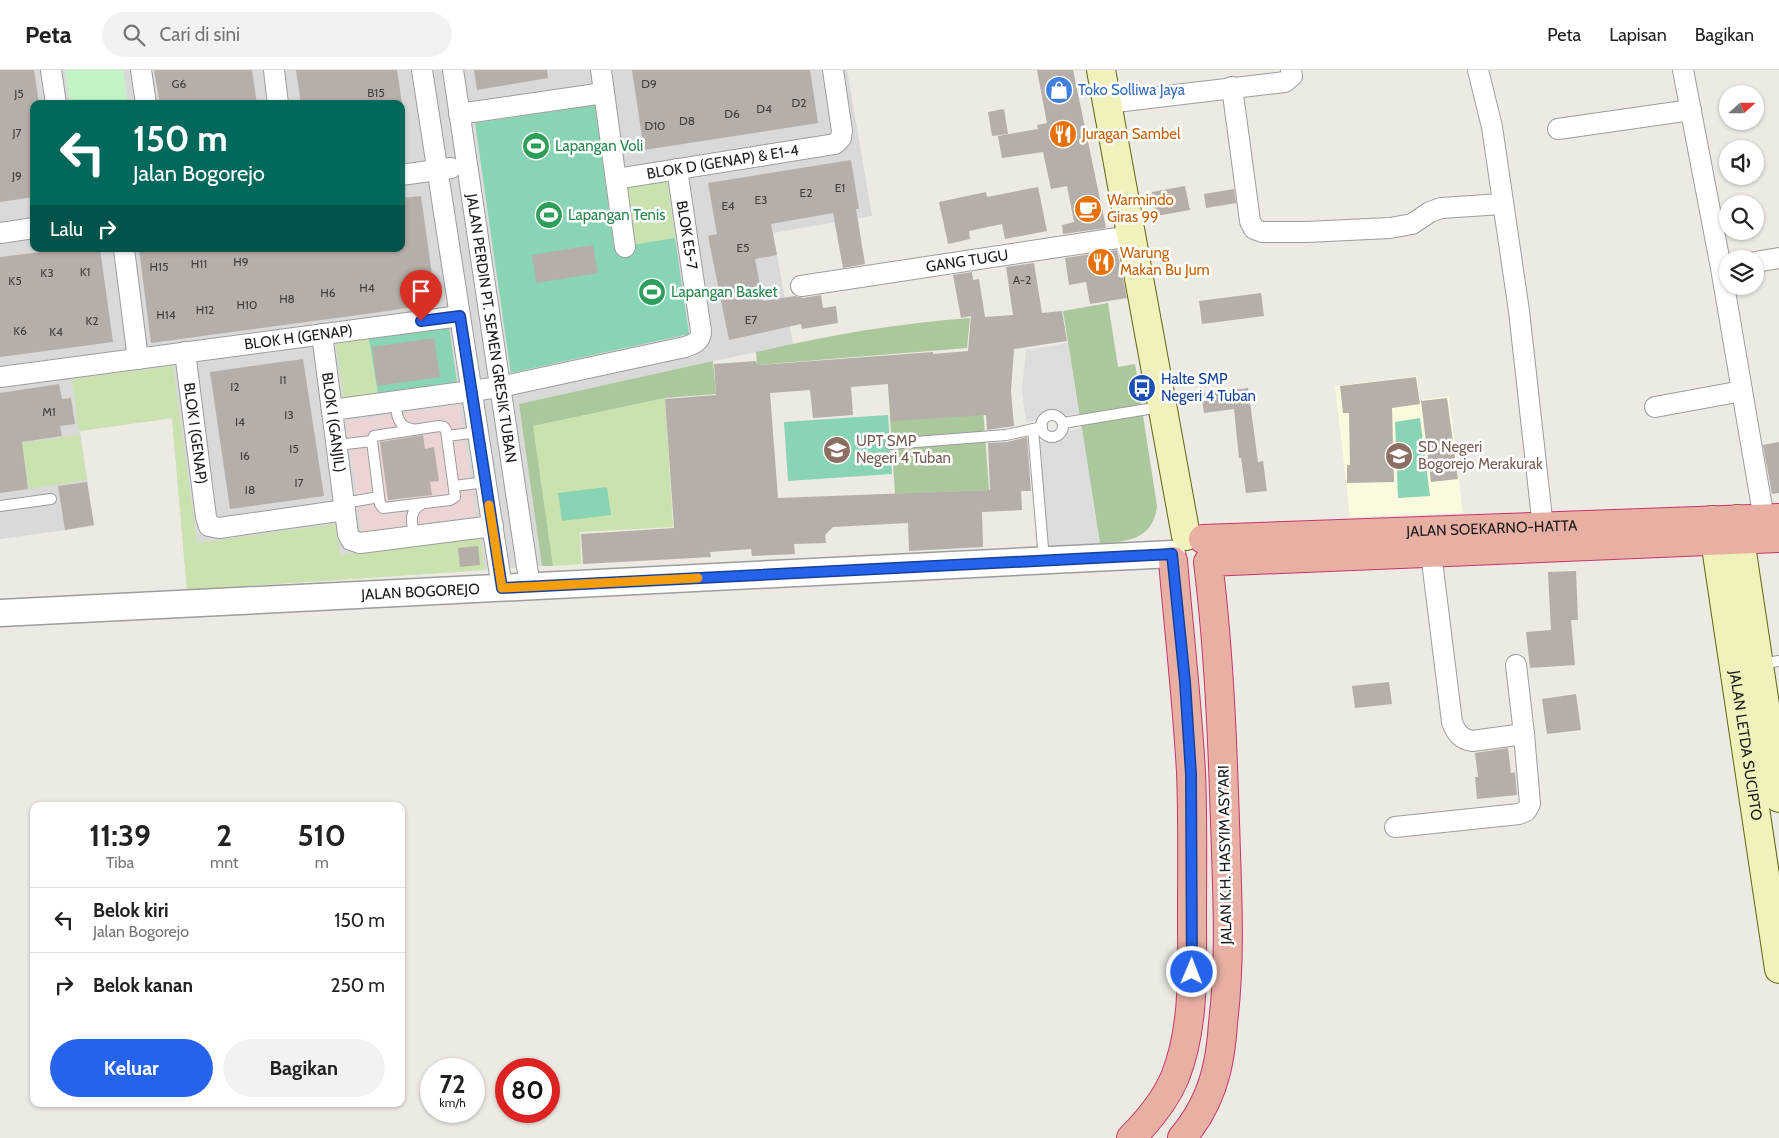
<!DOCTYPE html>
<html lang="id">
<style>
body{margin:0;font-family:Cabin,sans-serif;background:#f2f2f2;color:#222;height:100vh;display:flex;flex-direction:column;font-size:19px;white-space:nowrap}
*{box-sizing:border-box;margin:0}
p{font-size:16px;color:#767676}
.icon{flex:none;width:28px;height:28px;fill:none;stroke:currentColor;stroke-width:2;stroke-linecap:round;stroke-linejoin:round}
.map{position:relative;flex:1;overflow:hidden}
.drawer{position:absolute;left:30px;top:732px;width:375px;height:305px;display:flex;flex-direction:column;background:#fff;border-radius:10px;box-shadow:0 1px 4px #0004}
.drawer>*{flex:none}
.banner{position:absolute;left:30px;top:30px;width:375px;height:152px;border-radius:10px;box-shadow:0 1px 4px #0004;background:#00695c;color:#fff;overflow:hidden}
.needle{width:32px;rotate:69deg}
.fabs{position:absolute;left:1719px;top:15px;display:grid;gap:10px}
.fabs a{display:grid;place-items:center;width:45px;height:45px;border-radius:50%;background:#fff;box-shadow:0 1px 4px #0004;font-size:25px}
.speed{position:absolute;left:420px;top:988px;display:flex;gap:10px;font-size:25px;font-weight:700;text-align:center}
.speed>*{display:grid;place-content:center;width:65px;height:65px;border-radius:50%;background:#fff;box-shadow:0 1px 4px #0004;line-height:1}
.speed small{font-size:12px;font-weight:400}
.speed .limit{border:8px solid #d22;background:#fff;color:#111}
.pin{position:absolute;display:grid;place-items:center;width:42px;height:42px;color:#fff;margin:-51px -21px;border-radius:50% 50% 50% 0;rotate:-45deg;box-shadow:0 0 5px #0007}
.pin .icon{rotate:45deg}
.me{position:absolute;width:55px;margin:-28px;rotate:1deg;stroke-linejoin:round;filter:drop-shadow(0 0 4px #0008)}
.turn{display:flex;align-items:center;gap:18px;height:105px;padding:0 20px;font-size:22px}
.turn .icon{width:65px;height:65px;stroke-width:2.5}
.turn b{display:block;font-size:35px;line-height:42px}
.then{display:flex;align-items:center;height:48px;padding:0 20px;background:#0003;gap:10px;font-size:19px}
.eta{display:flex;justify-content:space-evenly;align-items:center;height:85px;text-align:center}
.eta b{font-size:30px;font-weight:700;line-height:35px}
.cta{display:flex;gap:10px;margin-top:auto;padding:10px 20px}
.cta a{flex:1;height:58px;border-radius:30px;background:#2563eb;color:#fff;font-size:20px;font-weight:700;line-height:58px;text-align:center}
.cta a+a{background:#f2f2f2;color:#222}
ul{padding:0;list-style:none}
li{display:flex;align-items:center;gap:15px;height:65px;padding:0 20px;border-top:1px solid #e0e0e0}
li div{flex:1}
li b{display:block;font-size:19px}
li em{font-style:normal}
header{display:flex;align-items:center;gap:30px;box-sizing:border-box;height:70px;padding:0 25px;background:#fff;border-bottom:1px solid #e0e0e0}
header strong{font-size:24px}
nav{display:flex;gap:28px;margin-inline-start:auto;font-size:18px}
.search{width:350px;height:45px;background:#f2f2f2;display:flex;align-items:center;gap:12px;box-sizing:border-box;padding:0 18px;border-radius:28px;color:#767676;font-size:19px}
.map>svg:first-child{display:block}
.residential{fill:#dad9d9;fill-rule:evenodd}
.commercial{fill:#ecd4d4}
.education{fill:#fbfadd}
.grass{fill:#c9e2ae}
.forest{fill:#aac89c}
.park{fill:#c4f3c6}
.pitch{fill:#89d4b4}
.parking{fill:#dcdcdc}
.building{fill:#b6aea9}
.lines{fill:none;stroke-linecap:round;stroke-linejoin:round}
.service-casing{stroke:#9d9d9d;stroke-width:12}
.minor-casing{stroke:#9d9d9d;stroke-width:22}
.tertiary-casing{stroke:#9d9d9d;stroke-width:29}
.secondary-casing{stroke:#616710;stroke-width:30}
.trunk-casing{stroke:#c5366c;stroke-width:30}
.service{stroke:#fff;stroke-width:10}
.minor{stroke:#fff;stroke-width:20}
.tertiary{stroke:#fff;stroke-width:26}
.secondary{stroke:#f1f2bb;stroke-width:28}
.trunk{stroke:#e8b0a3;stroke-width:28}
.route-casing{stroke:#184099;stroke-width:12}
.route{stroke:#2563eb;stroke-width:9}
.slow{stroke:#f59e0b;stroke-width:9}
.labels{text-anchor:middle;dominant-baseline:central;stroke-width:5;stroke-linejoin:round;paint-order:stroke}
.number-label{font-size:12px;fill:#42403f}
.shop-label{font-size:15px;fill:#366cbe;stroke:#fff;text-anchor:start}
.food-label{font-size:15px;fill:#c56008;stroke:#fff;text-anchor:start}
.leisure-label{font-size:15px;fill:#27864d;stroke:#fff;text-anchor:start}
.street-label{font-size:15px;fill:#1c1c1c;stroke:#fff}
.transit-label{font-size:15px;fill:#164399;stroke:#fff;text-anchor:start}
.education-label{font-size:15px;fill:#785e54;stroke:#fff;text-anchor:start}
</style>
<header>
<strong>Peta</strong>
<div class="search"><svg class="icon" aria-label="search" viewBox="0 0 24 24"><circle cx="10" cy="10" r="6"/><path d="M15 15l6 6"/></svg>Cari di sini</div>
<nav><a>Peta</a><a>Lapisan</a><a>Bagikan</a></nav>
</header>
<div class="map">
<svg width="1779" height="1068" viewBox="0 0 1779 1068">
<rect width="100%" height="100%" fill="#ede9e3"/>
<path class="residential" d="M 0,0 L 847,0 L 872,146 L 773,163 L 793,274 L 519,334 L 542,496 L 187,520 L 172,348 L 80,361 L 94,456 L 0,469 ZM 34,34 L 401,34 L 401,179 L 34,179 Z"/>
<polygon class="commercial" points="460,335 476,446 362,462 346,351"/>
<polygon class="education" points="1417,306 1420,330 1449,326 1463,443 1350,447 1335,316"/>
<g class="grass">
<polygon points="667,112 675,168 635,175 626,118"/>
<polygon points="369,269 378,323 344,328 336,274"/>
<polygon points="173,296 197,473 335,454 340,485 480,466 485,500 187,520 172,348 79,361 72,309"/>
<polygon points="665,328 673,457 580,462 581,494 553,496 533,356"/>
<polygon points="80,365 87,410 29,419 22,373"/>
</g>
<g class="forest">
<path d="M 1108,233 L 1118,297 L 1135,294 L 1157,436 C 1153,470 1128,471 1100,474 L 1063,241 Z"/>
<path d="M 970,248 L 967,278 L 757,295 L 756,282 C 826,266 898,253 970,248 Z"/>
<polygon points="713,291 716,324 665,328 533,356 553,496 542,496 519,334"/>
<polygon points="967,309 982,324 989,420 895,424 888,315"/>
</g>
<polygon class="park" points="65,0 123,0 128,34 70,34"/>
<g class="pitch">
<polygon points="595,35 614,178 675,168 689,264 506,304 469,54"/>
<polygon points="449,257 457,312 378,323 369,269"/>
<polygon points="888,345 892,404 788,411 784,352"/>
<polygon points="1420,348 1430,426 1398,428 1395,352"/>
<polygon points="607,417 611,445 562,451 558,423"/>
</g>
<g class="parking">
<polygon points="475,53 511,304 506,304 469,54"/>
<polygon points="1068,273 1079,343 1063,346 1058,342 1049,341 1041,346 1039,350 1026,352 1022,320 1026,280"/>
<polygon points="1082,358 1100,474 1047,476 1040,372 1056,370 1063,366 1067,361"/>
</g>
<g class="building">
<polygon points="0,0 34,0 39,34 34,34 34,127 0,132"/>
<polygon points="154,0 252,0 257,34 160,34"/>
<polygon points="296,0 397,0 402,34 301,34"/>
<polygon points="474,0 547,0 548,8 477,20"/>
<polygon points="632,0 810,0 818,53 644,80"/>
<polygon points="1037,0 1073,0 1106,158 1063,164 1062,155 1074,152 1067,116 1051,119 1043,82 1002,88 998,66 1038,59 1037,55 1047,53"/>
<polygon points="1004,39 1008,64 992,66 988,42"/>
<polygon points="851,90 859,139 856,139 865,194 843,198 833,143 771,154 777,185 755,189 763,231 795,226 803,228 821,225 823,238 836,236 838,253 802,259 801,254 729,270 708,166 717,164 708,113"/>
<polygon points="1185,116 1190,140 1156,146 1152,122"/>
<polygon points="1038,117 1047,161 1005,169 1002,154 969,161 970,169 948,174 939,132 986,122 987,127"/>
<polygon points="1234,119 1236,133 1206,138 1204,124"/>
<polygon points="421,126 436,233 388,241 151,273 139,179 401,179 401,128"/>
<polygon points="593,175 598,203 536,213 532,185"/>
<polygon points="66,179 100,179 113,272 0,287 0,187"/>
<polygon points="1117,180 1127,228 1090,234 1086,212 1069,215 1065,188"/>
<polygon points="1034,193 1042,243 1062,241 1067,271 1014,279 1011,321 1014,356 987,360 986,345 891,351 888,314 851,317 853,345 813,348 810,320 770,323 778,428 990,420 988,373 1007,372 1027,367 1031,421 1021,421 1022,440 982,442 983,477 909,481 908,453 833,457 825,465 826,473 794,474 795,484 752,486 751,479 710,482 711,487 583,494 581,464 674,458 665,329 716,325 714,294 756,291 757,295 933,282 933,284 968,281 971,246 961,248 953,205 972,202 973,210 979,209 985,247 1013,245 1006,197"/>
<polygon points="1261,223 1264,246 1202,254 1199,231"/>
<polygon points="434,268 440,307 377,316 372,277"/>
<polygon points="303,289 324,426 230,439 210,302"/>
<polygon points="1416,307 1420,334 1392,338 1394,412 1347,413 1347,395 1350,395 1349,343 1343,343 1340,316"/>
<polygon points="59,314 62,329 71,328 75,354 60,356 62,366 22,372 28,419 0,423 0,323"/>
<polygon points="1248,318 1258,392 1263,391 1267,421 1246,423 1241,388 1239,388 1234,339 1204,343 1201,324"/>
<polygon points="1447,328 1458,409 1431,412 1421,331"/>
<polygon points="423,365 425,379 434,377 439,411 430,412 432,425 388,430 380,372"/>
<polygon points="1779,372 1779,423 1772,424 1763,375"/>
<polygon points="87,412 94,455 65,460 58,416"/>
<polygon points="478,476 480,495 460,497 458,478"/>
<polygon points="1576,501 1578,550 1571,550 1575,595 1530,598 1526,562 1551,560 1548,502"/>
<polygon points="1389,612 1392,634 1355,638 1352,616"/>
<polygon points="1576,624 1581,660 1547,664 1542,629"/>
<polygon points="1508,678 1511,703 1515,702 1517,725 1477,729 1475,707 1478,707 1475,683"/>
</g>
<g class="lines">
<g class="service-casing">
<g id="service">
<path d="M 395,332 C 397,344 397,357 412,359"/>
<circle cx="1052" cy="356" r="11"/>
<polyline points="1063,353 1160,337"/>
<polygon points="439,356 444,357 446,360 455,427 450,430 383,438 380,434 372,371 374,366"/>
<polyline points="1033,359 1044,490"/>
<polyline points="447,366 478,362"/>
<polyline points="890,374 1006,365 1042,357"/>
<polyline points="337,375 372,371"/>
<polyline points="454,416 486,412"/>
<polyline points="344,433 379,427"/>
<polyline points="0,436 51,429"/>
<path d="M 414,466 C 412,453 408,441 422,434"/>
<polyline points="1760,594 1779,591"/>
</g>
</g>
<g class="minor-casing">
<g id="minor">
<polyline points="51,0 56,34"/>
<polyline points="141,0 146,34"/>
<polyline points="274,0 278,34"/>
<polyline points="422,0 502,518"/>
<path id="s1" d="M 453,0 L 530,517"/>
<polyline points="601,0 625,177"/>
<polyline points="1478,0 1492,57 1519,241 1543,457"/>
<polyline points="1683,0 1721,198 1764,449"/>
<polyline points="1232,17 1250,151 1254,159 1262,162 1306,162 1390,158 1412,154 1430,142 1441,138 1502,134"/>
<polyline points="1107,33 1285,12 1292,6 1291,0"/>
<polyline points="459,44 604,23"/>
<polyline points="1558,59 1691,40"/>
<polyline points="401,105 451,98"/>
<path id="s2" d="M 616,109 L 835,74 L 841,68 L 842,61 L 833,0"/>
<polyline points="0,163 34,158"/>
<polyline points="124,179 138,289"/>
<polyline points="1755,192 1779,188"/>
<path id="s3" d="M 801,216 L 1131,166"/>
<path id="s4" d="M 322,264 L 348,464 L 351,470 L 360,473 L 493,456"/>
<path id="s5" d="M 185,282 L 206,447 L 209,456 L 219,458 L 345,440"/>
<path id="s6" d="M 0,307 L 460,246"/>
<polyline points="1655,337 1742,321"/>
<path d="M 332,340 L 500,317 L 685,277 C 694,274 701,271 701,261 L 677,99"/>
<polyline points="1516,595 1524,664"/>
<path d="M 1395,757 L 1519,744 L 1526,741 L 1530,734 L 1524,664 L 1472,671 C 1461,669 1456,663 1452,652 L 1431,483"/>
</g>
</g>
<g class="tertiary-casing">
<g id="tertiary">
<path id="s7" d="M 0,543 L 1172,484"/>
</g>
</g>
<g class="secondary-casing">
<g id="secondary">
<polyline points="1101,0 1186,466"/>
<polyline points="1737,449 1779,728"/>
<path id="s8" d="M 1712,450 L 1779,899"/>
</g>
</g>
<g class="trunk-casing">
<g id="trunk">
<path id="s9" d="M 1203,469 L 1779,448"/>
<path d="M 1131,1068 C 1149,1050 1165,1031 1175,1007 C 1195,957 1192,899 1192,846 C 1192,798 1193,750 1191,702 C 1187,631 1179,561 1173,491"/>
<path d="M 1182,1068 C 1198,1049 1210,1026 1216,1002 C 1220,986 1222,969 1223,953 C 1230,896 1228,840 1226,783 C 1223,686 1220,589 1208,492 L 1779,468"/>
</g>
</g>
<use href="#service" class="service"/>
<use href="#minor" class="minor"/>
<use href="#tertiary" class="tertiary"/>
<use href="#secondary" class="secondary"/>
<use href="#trunk" class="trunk"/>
</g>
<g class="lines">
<g class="route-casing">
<polyline id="route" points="421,251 460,246 502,518 1172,484 1185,612 1191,704 1192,902"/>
</g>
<use href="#route" class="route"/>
<polyline class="slow" points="489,435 502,518 698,508"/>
</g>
<defs>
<g id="shop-disc" transform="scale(1.4375)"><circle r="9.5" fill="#3f7fe0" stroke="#fff"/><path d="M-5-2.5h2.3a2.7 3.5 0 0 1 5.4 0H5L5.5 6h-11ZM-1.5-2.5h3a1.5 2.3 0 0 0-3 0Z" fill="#fff"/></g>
<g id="restaurant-disc" transform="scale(1.4375)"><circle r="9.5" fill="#e8710a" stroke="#fff"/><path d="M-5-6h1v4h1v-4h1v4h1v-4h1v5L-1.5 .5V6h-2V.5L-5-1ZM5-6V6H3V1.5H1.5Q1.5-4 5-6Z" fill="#fff"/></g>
<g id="stadium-disc" transform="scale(1.4375)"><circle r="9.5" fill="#2e9e5b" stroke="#fff"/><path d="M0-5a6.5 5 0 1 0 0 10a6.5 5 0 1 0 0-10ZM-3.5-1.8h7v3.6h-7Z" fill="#fff"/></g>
<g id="cafe-disc" transform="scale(1.4375)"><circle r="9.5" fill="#e8710a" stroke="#fff"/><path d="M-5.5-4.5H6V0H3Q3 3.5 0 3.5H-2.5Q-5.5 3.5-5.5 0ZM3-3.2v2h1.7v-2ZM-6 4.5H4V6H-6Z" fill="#fff"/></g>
<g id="bus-disc" transform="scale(1.4375)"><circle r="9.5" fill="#1a4fb4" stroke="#fff"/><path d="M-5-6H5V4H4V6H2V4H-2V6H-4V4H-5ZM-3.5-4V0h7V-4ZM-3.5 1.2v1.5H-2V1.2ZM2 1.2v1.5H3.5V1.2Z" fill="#fff"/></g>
<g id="school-disc" transform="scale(1.4375)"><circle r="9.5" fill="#8d6e63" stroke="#fff"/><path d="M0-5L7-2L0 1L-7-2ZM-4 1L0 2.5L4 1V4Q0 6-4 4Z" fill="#fff"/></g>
</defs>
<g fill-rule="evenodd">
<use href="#shop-disc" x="1059" y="20"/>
<use href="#restaurant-disc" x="1063" y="64"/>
<use href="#stadium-disc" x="536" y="76"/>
<use href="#cafe-disc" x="1088" y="139"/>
<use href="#stadium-disc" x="549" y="145"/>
<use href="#restaurant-disc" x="1101" y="192"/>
<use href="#stadium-disc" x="652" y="222"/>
<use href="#bus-disc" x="1142" y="318"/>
<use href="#school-disc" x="837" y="380"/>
<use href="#school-disc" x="1399" y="386"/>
</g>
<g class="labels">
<g class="number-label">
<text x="179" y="13">G6</text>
<text x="649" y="13">D9</text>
<text x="376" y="22">B15</text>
<text x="19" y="23">J5</text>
<text x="799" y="32">D2</text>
<text x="764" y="38">D4</text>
<text x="732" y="43">D6</text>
<text x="687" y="50">D8</text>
<text x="655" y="55">D10</text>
<text x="17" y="62">J7</text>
<text x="17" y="105">J9</text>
<text x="840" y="117">E1</text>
<text x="806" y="122">E2</text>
<text x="761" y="129">E3</text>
<text x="728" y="135">E4</text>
<text x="743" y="177">E5</text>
<text x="241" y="191">H9</text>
<text x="199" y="193">H11</text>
<text x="159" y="196">H15</text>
<text x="85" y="201">K1</text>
<text x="47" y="202">K3</text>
<text x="1022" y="209">A-2</text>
<text x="15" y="210">K5</text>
<text x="367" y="217">H4</text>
<text x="328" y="222">H6</text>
<text x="287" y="228">H8</text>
<text x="247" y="234">H10</text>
<text x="205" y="239">H12</text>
<text x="166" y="244">H14</text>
<text x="751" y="249">E7</text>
<text x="92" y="250">K2</text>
<text x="20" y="260">K6</text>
<text x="56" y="261">K4</text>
<text x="283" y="309">I1</text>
<text x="235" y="316">I2</text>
<text x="49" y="341">M1</text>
<text x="289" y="344">I3</text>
<text x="240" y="351">I4</text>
<text x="294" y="378">I5</text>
<text x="245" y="385">I6</text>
<text x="299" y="412">I7</text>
<text x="250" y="419">I8</text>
</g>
<g class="shop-label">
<text x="1078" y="20">Toko Solliwa Jaya</text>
</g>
<g class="food-label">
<text x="1082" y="64">Juragan Sambel</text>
<text x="1107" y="130">Warmindo<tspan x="1107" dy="17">Giras 99</tspan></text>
<text x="1120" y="183">Warung<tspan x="1120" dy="17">Makan Bu Jum</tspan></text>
</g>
<g class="leisure-label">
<text x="555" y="76">Lapangan Voli</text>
<text x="568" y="145">Lapangan Tenis</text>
<text x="671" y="222">Lapangan Basket</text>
</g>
<g class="street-label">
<text stroke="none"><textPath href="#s2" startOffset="108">BLOK D (GENAP) &amp; E1-4</textPath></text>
<text transform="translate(687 165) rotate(81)">BLOK E5-7</text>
<text stroke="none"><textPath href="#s3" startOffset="168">GANG TUGU</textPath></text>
<text stroke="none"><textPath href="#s1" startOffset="261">JALAN PERDIN PT. SEMEN GRESIK TUBAN</textPath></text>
<text stroke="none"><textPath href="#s6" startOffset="301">BLOK H (GENAP)</textPath></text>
<text stroke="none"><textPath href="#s4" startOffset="89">BLOK I (GANJIL)</textPath></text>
<text stroke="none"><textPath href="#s5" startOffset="82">BLOK I (GENAP)</textPath></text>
<text stroke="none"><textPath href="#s9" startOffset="289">JALAN SOEKARNO-HATTA</textPath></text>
<text stroke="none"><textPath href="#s7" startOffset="421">JALAN BOGOREJO</textPath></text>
<text stroke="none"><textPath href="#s8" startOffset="228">JALAN LETDA SUCIPTO</textPath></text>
<text transform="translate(1225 785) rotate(-91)">JALAN K.H. HASYIM ASY'ARI</text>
</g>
<g class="transit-label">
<text x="1161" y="309">Halte SMP<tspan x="1161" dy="17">Negeri 4 Tuban</tspan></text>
</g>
<g class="education-label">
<text x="856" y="371">UPT SMP<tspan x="856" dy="17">Negeri 4 Tuban</tspan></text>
<text x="1418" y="377">SD Negeri<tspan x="1418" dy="17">Bogorejo Merakurak</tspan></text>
</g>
</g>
</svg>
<div class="fabs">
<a><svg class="needle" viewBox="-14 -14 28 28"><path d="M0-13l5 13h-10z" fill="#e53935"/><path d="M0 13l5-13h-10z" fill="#767676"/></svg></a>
<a><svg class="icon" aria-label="sound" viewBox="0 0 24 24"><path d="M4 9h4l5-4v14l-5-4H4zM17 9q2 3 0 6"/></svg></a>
<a><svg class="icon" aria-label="search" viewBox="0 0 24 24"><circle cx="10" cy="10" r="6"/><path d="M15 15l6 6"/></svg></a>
<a><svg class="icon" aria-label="layers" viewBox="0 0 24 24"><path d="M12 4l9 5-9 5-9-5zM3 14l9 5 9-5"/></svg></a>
</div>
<div class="speed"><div>72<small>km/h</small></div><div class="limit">80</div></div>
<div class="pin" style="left:421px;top:251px;background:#d93025"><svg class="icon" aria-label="arrive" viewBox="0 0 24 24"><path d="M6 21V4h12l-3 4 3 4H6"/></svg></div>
<svg class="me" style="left:1192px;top:902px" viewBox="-20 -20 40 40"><circle r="17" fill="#2563eb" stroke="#fff" stroke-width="3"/><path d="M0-11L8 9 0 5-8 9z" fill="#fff"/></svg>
<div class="banner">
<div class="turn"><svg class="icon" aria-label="left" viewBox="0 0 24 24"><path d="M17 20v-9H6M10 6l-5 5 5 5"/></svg><div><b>150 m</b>Jalan Bogorejo</div></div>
<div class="then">Lalu<svg class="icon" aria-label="right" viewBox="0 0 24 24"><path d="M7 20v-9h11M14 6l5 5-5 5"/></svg></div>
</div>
<section class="drawer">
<div class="eta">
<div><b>11:39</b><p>Tiba</p></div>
<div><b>2</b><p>mnt</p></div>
<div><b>510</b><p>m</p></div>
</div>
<ul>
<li><svg class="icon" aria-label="left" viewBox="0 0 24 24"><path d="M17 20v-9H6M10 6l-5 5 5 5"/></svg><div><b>Belok kiri</b><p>Jalan Bogorejo</p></div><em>150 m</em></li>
<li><svg class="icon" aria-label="right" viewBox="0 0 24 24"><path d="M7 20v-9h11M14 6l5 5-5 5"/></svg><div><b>Belok kanan</b></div><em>250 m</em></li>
</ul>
<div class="cta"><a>Keluar</a><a>Bagikan</a></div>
</section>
</div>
